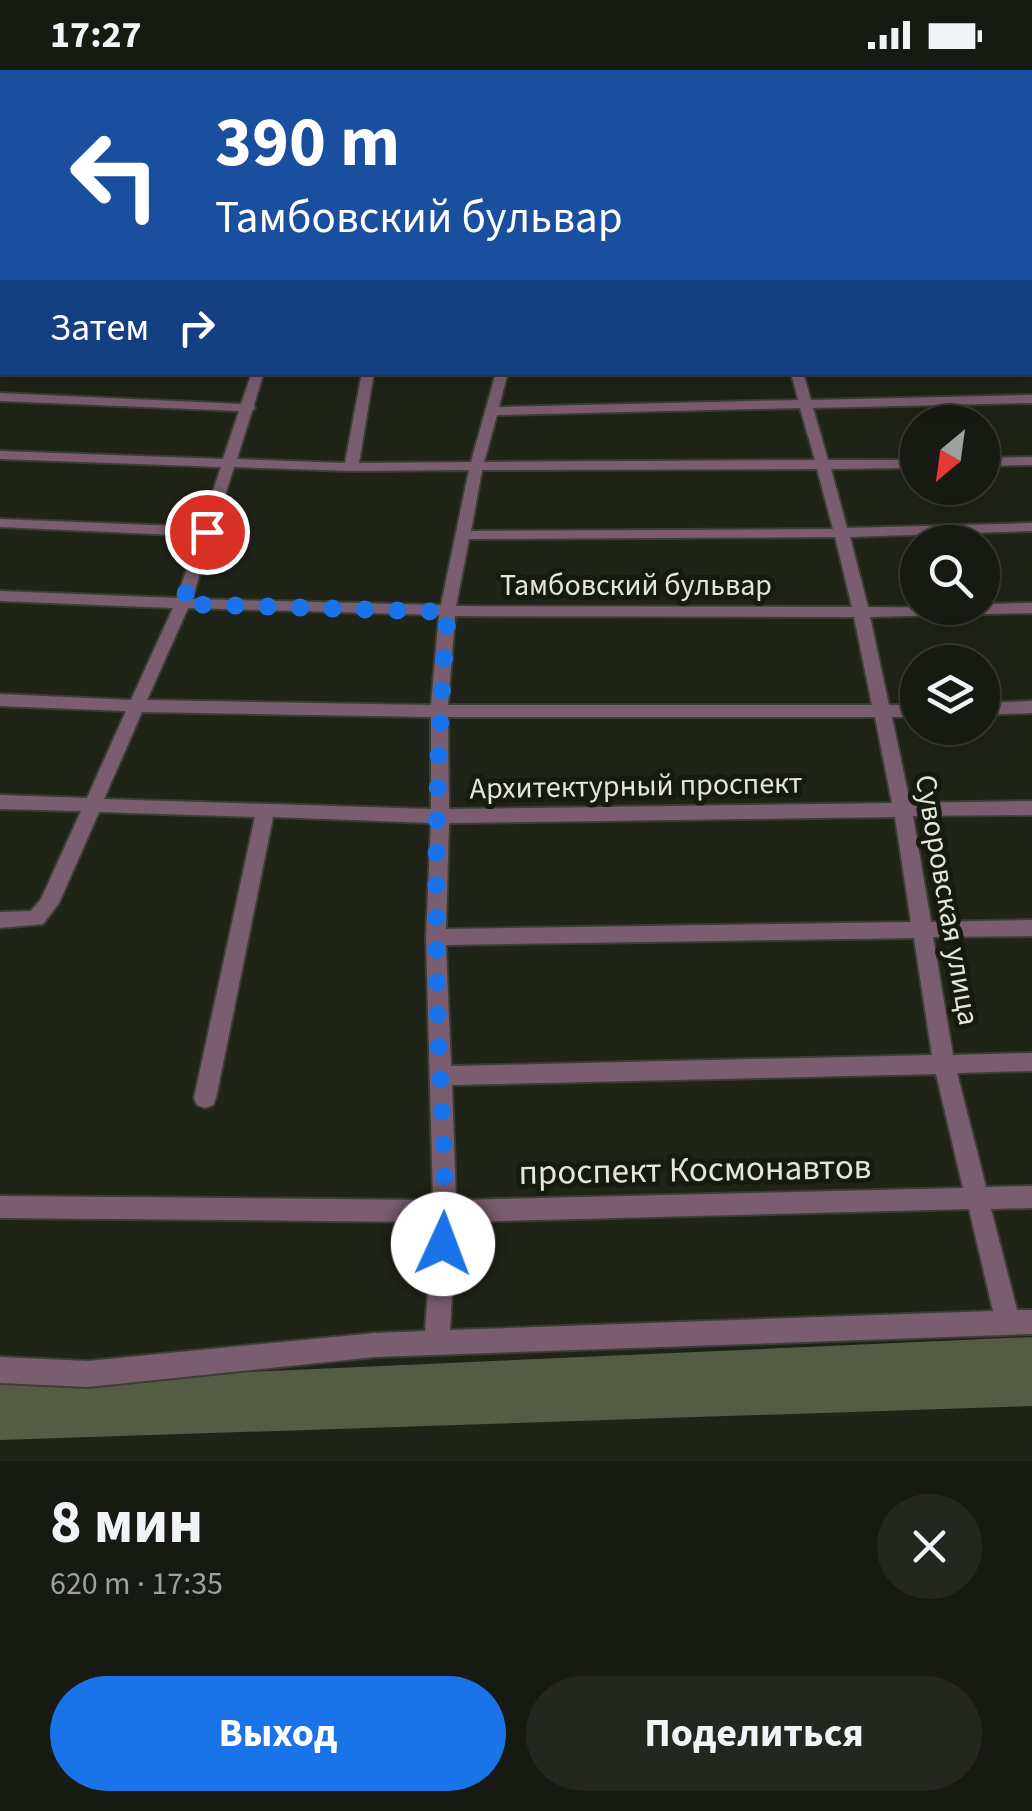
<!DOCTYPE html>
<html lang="ru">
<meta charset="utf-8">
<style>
body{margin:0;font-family:"Source Sans 3",sans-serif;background:#242720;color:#f1f3f6;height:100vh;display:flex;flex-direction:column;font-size:38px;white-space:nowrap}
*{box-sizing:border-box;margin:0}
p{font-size:32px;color:#9ea19f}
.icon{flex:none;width:55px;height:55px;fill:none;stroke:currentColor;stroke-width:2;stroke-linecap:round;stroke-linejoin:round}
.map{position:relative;height:1391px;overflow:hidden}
.details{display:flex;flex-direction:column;background:#171a12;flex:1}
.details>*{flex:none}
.top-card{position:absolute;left:0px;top:0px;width:1032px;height:305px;box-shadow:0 10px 40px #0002,0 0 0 2px #363832;background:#1a4fa0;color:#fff;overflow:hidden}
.needle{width:65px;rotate:209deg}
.buttons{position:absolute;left:900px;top:335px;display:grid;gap:20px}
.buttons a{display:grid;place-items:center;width:100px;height:100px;border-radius:50%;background:#171a12;box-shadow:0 10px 40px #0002,0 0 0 2px #363832;font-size:50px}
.pin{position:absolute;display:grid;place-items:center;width:85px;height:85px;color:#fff;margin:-42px;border:5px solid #fff;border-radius:50%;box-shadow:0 2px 10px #0007}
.me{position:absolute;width:110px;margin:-55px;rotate:2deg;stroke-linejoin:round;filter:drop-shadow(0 0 8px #0008)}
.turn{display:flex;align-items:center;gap:35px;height:210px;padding:0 50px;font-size:45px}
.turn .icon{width:130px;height:130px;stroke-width:2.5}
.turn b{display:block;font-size:70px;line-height:85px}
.then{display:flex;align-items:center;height:95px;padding:0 50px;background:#0003;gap:20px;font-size:38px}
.round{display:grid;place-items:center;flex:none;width:105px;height:105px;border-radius:52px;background:#242720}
.overview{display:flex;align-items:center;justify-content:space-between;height:170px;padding:0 50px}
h1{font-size:60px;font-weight:700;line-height:75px}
.cta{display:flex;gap:20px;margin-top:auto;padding:20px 50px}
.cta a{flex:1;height:115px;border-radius:60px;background:#1a73e8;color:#fff;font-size:40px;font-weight:700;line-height:115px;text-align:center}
.cta a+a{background:#242720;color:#f1f3f6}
.status{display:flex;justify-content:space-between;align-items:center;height:70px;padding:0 50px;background:#171a12;direction:ltr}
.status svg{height:28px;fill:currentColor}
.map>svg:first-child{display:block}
.forest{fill:#545d44}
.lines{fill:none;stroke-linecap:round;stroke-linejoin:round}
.minor-casing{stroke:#3a3e34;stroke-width:4}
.minor{fill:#7a5e70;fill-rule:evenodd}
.route{stroke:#1a73e8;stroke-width:18;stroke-dasharray:0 32.4}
.labels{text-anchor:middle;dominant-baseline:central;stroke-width:10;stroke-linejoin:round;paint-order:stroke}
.street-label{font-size:30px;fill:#e3e6de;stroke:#161a0f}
.near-street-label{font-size:35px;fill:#e3e6de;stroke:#161a0f}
</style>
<div class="status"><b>17:27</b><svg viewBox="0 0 49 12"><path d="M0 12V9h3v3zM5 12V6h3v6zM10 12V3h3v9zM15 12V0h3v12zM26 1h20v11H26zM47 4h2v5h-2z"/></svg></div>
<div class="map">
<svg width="1032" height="1391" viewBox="0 0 1032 1391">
<rect width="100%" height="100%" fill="#1f2318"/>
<polygon class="forest" points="1032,1267 1032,1336 0,1370 0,1313"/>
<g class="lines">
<g class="minor-casing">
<g id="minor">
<rect x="149" y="0" width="8" height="2"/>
<rect x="463" y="0" width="8" height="2"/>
<rect x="557" y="0" width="8" height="2"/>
<rect x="744" y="0" width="8" height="2"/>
<polygon points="899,0 991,0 993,2 903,2"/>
<polygon points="1030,1 1032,1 1032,7 1027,2"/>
<polygon points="0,2 3,2 2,8 0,8"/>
<rect x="1030" y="33" width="2" height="6"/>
<polygon points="0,35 2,36 2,42 0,41"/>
<rect x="0" y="67" width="2" height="6"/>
<rect x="1030" y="67" width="2" height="6"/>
<rect x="0" y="102" width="2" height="6"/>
<rect x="1030" y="137" width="2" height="7"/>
<rect x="0" y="146" width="2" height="6"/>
<rect x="1030" y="183" width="2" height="6"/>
<rect x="0" y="208" width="2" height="8"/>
<polygon points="1030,238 1032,239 1032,247 1030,246"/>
<rect x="0" y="270" width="2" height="8"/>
<path d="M 252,302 L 264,302 L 254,335 L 255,338 L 252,341 L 237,389 L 345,393 L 362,302 L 374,302 L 359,393 L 471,392 L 496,302 L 508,302 L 499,337 L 798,330 L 791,302 L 803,302 L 811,330 L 1032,325 L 1032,333 L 813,338 L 828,390 L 918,390 L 918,398 L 831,399 L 847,458 L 1032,453 L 1032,461 L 850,467 L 868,537 L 982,538 L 982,534 L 1032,533 L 1032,543 L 870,547 L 889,635 L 918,635 L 918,647 L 892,647 L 910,733 L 1032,731 L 1032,745 L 913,746 L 931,852 L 1032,850 L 1032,866 L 933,867 L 953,985 L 1032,983 L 1032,1001 L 957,1003 L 986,1117 L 1032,1116 L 1032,1138 L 991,1139 L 1017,1240 L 1032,1240 L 1032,1264 L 375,1287 L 88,1317 L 0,1313 L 0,1287 L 88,1291 L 375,1263 L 425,1261 L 433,1152 L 0,1148 L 0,1126 L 433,1130 L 426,867 L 431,753 L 273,747 L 216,1028 L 213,1035 L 205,1038 L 197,1035 L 194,1028 L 255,747 L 99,742 L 59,833 L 43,854 L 0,858 L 0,842 L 31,841 L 41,829 L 81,741 L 0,739 L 0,725 L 87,728 L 126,641 L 0,636 L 0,624 L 131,630 L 173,538 L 0,531 L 0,521 L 177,528 L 198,466 L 0,457 L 0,449 L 201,457 L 221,397 L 0,389 L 0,381 L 223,389 L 239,341 L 0,331 L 0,323 L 241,334 ZM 800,338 L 815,390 L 484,392 L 497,345 ZM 234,397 L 351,401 L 469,400 L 441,535 L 192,529 ZM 817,399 L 833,459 L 471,461 L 482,400 ZM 835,467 L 852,537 L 456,536 L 469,469 ZM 188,538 L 439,545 L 431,635 L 147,630 ZM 455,546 L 854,547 L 872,635 L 448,635 ZM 142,642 L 431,647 L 431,739 L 104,729 ZM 448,647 L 875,647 L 892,733 L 449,739 ZM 895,747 L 911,852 L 446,859 L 449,753 ZM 914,868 L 932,985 L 451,996 L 446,875 ZM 936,1004 L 963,1118 L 456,1130 L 452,1015 ZM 969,1139 L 993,1241 L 450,1260 L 456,1152 Z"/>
<polygon points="1032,387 1032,395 982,396 982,388"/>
<polygon points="1032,631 1032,643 982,645 982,633"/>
</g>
</g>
<use href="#minor" class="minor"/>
</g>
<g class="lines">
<path class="route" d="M 207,462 L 182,534 L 448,542 C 435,679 435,822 438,960 C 440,1031 448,1103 443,1174"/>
</g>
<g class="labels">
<g class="street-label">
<text x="636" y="515">Тамбовский бульвар</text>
<text transform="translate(636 716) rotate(-1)">Архитектурный проспект</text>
<text transform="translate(947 830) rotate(80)">Суворовская улица</text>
</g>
<g class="near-street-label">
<text transform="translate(695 1100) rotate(-1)">проспект Космонавтов</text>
</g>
</g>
</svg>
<div class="buttons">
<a><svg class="needle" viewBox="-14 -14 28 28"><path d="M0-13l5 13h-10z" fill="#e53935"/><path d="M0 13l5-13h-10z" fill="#9ea19f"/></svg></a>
<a><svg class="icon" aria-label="search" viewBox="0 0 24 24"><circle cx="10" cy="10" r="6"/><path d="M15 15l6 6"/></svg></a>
<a><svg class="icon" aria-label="layers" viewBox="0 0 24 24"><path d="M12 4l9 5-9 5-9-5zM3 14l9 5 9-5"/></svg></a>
</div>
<div class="pin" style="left:207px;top:462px;background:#d93025"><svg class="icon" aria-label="arrive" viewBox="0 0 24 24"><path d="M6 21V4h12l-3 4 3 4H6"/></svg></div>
<svg class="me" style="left:443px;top:1174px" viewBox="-20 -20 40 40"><circle r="19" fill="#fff"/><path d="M0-13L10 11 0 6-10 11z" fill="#1a73e8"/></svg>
<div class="top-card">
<div class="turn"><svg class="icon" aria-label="left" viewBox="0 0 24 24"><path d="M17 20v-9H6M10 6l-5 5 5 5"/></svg><div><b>390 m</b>Тамбовский бульвар</div></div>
<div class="then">Затем<svg class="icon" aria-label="right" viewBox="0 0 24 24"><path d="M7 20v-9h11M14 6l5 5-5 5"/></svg></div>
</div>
</div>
<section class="details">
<div class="overview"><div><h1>8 мин</h1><p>620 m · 17:35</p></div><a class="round"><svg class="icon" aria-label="close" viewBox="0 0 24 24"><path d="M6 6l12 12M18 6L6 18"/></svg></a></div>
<div class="cta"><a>Выход</a><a>Поделиться</a></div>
</section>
